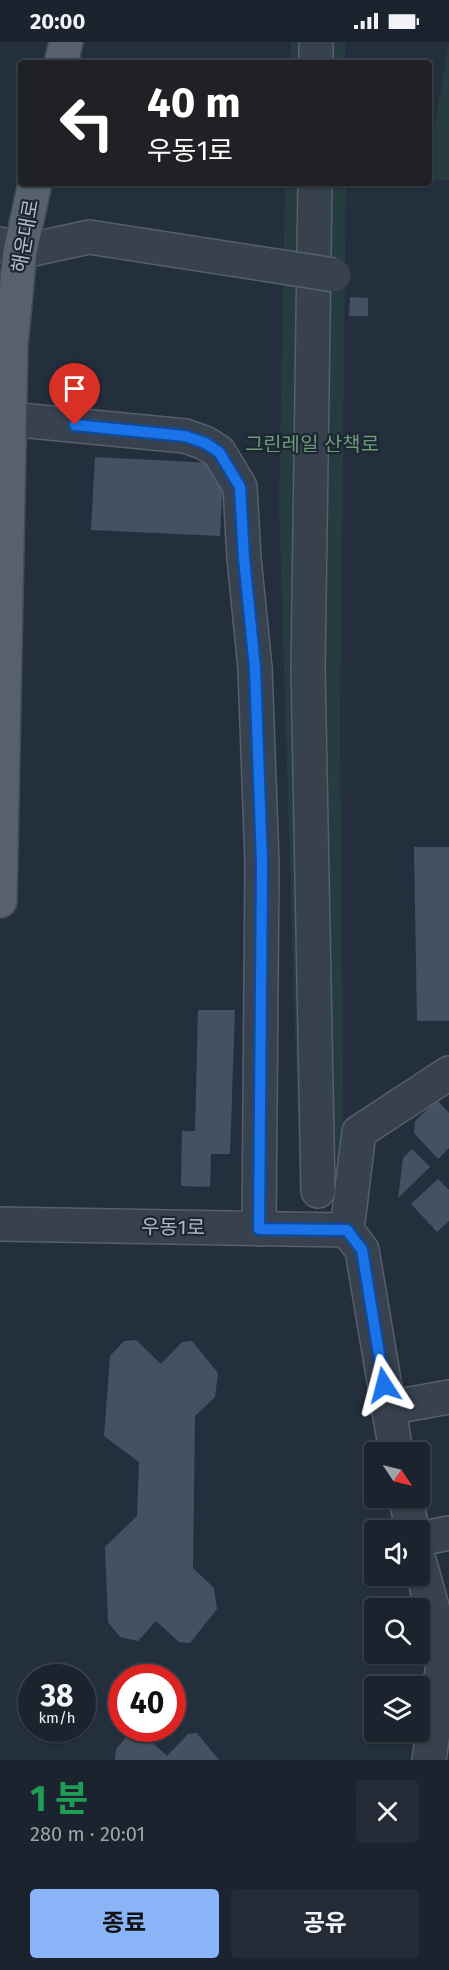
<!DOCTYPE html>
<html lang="ko">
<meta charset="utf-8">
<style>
body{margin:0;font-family:"Fira Sans","Noto Sans KR",sans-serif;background:#242b36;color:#f1f3f6;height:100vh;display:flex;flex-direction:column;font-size:22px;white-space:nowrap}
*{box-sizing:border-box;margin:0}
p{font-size:20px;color:#a0a4aa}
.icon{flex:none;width:33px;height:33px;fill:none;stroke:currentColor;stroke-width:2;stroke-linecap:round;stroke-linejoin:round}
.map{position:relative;height:1718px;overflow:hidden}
.panel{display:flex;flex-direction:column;background:#1b232e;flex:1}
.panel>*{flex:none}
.top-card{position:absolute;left:18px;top:18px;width:414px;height:126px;border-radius:6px;box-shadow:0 2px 4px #0004,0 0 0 2px #39404a;background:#202124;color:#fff;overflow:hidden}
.needle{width:39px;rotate:125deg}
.fabs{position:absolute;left:364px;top:1400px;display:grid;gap:12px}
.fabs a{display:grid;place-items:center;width:66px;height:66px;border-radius:6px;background:#1b232e;box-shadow:0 2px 4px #0004,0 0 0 2px #39404a;font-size:30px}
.speed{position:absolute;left:18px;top:1622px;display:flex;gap:12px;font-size:30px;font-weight:700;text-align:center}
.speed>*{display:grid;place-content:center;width:78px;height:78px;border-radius:50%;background:#1b232e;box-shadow:0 2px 4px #0004,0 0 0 2px #39404a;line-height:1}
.speed small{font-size:15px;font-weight:400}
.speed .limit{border:9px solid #d22;background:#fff;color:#111}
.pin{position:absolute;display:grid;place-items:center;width:51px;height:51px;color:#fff;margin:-62px -26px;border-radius:50% 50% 50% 0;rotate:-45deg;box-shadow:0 0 6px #0007}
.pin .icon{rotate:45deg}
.me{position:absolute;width:66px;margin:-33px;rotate:351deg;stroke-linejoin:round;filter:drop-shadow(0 0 4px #0008)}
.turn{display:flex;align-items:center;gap:21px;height:126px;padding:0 30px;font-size:27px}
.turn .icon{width:78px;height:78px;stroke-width:2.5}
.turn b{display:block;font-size:42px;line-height:51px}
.round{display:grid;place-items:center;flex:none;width:63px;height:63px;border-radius:6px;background:#242b36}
.overview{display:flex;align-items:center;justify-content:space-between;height:102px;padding:0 30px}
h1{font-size:36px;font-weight:700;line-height:45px;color:#1e9e55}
.primary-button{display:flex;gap:12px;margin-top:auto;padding:12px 30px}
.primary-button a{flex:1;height:69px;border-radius:6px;background:#8ab4f8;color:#111;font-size:24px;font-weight:700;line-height:69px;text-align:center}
.primary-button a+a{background:#242b36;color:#f1f3f6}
.status{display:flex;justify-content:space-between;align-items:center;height:42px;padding:0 30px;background:#1b232e;direction:ltr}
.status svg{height:16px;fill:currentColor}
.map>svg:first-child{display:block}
.green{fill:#263c3f}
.building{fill:#455162}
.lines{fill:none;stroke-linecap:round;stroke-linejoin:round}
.minor-casing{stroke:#565f6c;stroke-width:36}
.major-casing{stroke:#414a57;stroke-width:36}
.minor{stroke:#38414e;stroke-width:33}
.major{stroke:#56606e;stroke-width:33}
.minor-bridge-casing{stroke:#565f6c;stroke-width:36;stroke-linecap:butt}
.minor-bridge{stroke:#38414e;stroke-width:33}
.route-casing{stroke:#114b97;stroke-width:15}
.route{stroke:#1a73e8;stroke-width:10}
.labels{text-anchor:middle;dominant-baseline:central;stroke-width:4.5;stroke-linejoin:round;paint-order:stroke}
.street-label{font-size:20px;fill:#b4bcc9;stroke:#1d2633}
.park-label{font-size:20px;fill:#6b9a76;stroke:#1d2633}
</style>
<div class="status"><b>20:00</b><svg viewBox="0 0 49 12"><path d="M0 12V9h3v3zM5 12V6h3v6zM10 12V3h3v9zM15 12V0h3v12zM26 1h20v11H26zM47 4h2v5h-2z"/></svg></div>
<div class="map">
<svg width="449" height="1718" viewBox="0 0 449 1718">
<rect width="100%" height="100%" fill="#242f3e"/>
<g class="green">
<polygon points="291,0 345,0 345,21 290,21"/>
<polygon points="449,0 449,138 429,138 429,118"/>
<polygon points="285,141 346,141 340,680 344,1147 300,1151 279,463"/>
</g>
<g class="building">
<polygon points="350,255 368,256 368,274 349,274"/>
<polygon points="95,415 213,421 223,431 220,494 91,488"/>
<polygon points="414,805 449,805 449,979 417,979"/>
<polygon points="198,968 235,968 230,1112 211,1112 210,1145 181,1144 182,1089 195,1089"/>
<polygon points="437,1058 449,1071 449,1106 438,1117 414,1091 415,1079"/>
<polygon points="412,1107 430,1125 398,1156 403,1116"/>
<polygon points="438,1137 449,1148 449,1179 437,1190 411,1162"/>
<polygon points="136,1298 161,1322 182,1300 192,1299 218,1331 215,1355 195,1374 193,1526 214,1546 217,1567 190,1601 179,1600 156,1579 138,1599 120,1595 108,1580 105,1505 137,1474 139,1420 104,1394 110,1314 124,1299"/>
<polygon points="130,1691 142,1691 167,1714 188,1692 197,1691 219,1718 115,1718 116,1707"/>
</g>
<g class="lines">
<g class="minor-casing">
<g id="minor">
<polyline points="316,21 316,0"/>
<polyline points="315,141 308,626 318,1149"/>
<polyline points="0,202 20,210 89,195 289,226"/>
<polyline points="9,377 185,394 205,401 219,410 240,445 244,516 255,626 262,821 259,1187"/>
<polyline points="0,1182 347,1188 362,1208 396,1410"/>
<polyline points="347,1188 359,1090 449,1031"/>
<polyline points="388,1366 449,1355"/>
<polyline points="406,1455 412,1488"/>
<polyline points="420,1497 449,1491"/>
<polyline points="420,1521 449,1627"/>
<polyline points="429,1718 444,1615"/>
</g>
</g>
<g class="major-casing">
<g id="major">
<polyline points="61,21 66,0"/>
<polyline points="0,859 11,303 20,210 35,141"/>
</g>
</g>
<use href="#minor" class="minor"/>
<use href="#major" class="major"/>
<g class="minor-bridge-casing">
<polyline id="minor-bridge" points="289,226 334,233"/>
</g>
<use href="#minor-bridge" class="minor-bridge"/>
</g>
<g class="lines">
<g class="route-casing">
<polyline id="route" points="75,383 185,394 205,401 219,410 240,445 244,516 255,626 262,821 259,1187 347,1188 362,1208 384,1343"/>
</g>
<use href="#route" class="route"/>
</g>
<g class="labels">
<g class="street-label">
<text transform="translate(25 194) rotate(-80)">해운대로</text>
<text transform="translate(173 1185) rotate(1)">우동1로</text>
</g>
<g class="park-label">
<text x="312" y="402">그린레일 산책로</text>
</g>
</g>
</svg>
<div class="fabs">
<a><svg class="needle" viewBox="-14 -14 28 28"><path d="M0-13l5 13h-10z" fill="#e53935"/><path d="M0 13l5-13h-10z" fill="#a0a4aa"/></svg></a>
<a><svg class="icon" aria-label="sound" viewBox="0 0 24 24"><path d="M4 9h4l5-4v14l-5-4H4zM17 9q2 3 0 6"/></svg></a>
<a><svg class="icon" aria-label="search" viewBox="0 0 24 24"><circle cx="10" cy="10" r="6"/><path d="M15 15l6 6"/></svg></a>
<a><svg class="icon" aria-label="layers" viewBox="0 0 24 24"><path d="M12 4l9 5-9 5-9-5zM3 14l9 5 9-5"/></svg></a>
</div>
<div class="speed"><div>38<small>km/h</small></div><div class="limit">40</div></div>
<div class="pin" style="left:75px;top:383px;background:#d93025"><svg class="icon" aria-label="arrive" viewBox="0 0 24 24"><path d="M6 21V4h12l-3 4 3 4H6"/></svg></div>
<svg class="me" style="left:384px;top:1343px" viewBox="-20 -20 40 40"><path d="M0-17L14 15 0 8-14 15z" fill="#1a73e8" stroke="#fff" stroke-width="4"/></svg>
<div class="top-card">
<div class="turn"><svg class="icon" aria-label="left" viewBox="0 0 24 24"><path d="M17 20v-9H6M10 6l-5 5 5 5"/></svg><div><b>40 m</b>우동1로</div></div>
</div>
</div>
<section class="panel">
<div class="overview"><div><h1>1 분</h1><p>280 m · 20:01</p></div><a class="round"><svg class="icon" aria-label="close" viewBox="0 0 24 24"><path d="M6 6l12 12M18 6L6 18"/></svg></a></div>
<div class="primary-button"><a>종료</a><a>공유</a></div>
</section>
